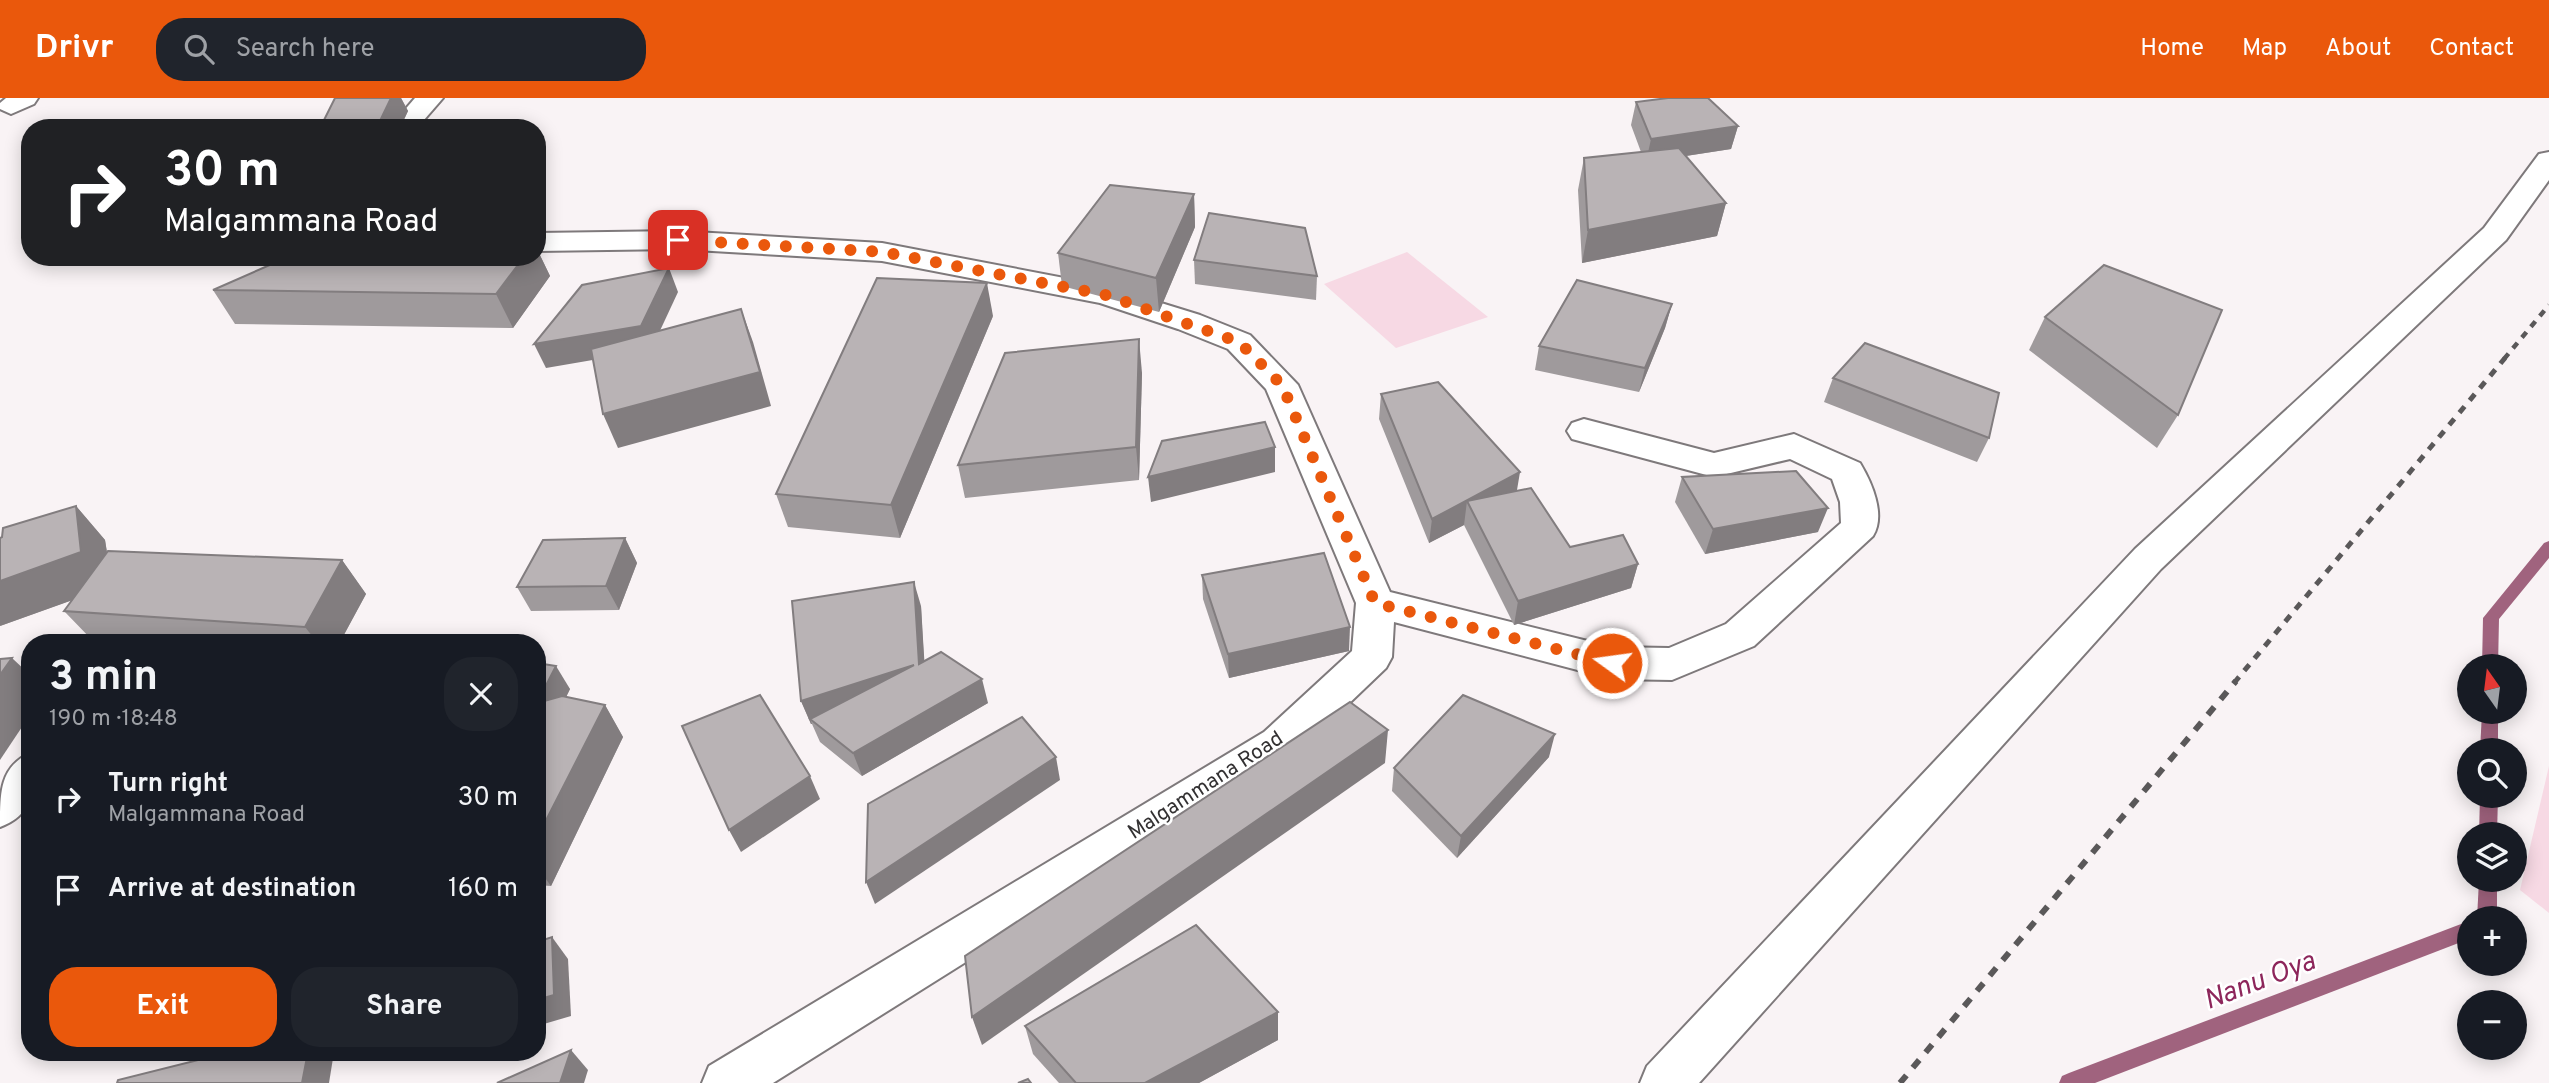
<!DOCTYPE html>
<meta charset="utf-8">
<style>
body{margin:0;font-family:Overpass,sans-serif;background:#20242c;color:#f1f3f6;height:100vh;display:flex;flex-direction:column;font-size:26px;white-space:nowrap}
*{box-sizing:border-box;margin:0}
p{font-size:23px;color:#9ea1a6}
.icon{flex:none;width:38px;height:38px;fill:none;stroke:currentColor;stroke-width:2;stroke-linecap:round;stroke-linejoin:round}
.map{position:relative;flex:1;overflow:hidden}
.sheet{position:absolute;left:21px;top:536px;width:525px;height:427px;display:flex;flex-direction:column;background:#171b24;border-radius:28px;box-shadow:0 4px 18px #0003}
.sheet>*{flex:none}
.banner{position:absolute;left:21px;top:21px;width:525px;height:147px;border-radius:28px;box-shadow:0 4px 18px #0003;background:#202124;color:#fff;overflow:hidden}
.needle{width:46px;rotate:346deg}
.controls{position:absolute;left:2457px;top:556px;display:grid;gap:14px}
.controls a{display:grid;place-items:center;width:70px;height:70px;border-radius:50%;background:#171b24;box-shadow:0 4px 18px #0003;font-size:35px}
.pin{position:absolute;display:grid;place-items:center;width:60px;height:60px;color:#fff;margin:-30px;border-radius:14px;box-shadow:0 4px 10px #0006}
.me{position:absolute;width:77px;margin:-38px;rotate:284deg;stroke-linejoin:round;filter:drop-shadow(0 0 5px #0008)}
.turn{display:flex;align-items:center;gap:24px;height:147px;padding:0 28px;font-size:32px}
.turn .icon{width:91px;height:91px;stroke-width:2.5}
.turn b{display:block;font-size:49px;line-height:60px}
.round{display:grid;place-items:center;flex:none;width:74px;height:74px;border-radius:28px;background:#20242c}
.summary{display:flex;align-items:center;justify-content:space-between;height:119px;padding:0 28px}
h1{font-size:42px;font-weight:700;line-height:52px}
.action{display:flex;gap:14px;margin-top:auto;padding:14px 28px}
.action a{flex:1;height:80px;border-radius:28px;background:#ea580c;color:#fff;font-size:28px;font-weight:700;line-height:80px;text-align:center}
.action a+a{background:#20242c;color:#f1f3f6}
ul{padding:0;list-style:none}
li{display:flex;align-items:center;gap:21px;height:91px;padding:0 28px}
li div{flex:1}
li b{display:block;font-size:26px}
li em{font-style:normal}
header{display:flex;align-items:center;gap:42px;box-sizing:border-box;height:98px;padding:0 35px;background:#ea580c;color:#fff}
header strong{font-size:33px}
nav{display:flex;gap:38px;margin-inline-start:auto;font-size:24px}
.search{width:490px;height:63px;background:#20242c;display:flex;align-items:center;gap:18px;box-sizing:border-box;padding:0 24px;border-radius:28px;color:#9ea1a6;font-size:26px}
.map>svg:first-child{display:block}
.green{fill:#f7d9e4}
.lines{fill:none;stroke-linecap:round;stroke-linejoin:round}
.stream{fill:#a0637e;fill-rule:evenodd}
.minor-casing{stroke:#7e797b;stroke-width:4}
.minor{fill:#fff;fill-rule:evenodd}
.rail-far2{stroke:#5a5859;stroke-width:4.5;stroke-dasharray:7 7;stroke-linecap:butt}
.rail-far1{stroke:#5a5859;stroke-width:5;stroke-dasharray:8 8;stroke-linecap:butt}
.rail{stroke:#5a5859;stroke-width:6;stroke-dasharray:10 10;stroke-linecap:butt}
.wall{fill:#9f9a9c}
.shaded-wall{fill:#827d7f}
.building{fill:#b9b3b5;stroke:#827d7f;stroke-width:2}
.route{stroke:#ea580c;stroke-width:12;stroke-dasharray:0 21.6}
.labels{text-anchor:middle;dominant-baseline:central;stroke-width:5;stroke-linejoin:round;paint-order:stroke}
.street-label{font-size:21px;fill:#333132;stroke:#fff}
.near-water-label{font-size:28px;font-style:italic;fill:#8d265b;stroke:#fff}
</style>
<header>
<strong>Drivr</strong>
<div class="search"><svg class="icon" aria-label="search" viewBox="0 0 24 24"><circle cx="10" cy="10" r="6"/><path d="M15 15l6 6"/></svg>Search here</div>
<nav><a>Home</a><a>Map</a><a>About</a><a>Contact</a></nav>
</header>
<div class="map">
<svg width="2549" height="985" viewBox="0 0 2549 985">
<rect width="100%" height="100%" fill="#f9f3f5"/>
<g class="green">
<polygon points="1407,154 1488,219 1396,250 1324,186"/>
<polygon points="2549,668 2549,815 2520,792"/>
</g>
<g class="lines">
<g class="stream">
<polygon points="2549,443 2549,460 2499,521 2498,569 2482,569 2483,520 2544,445"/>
<polygon points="2482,614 2498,614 2498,653 2480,653"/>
<polygon points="2480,698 2498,698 2497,737 2479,737"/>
<polygon points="2479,782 2497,782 2497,821 2477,821"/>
<polygon points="2469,823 2469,841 2095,985 2059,985 2062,978 2069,975"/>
</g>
<g class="minor-casing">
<g id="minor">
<polygon points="6,0 38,0 34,6 11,16 0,11 0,5"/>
<polygon points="415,0 443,0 417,30 389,30"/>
<polygon points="2549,54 2549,82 2506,142 2161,471 1699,985 1640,985 1647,968 2135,451 2484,130 2539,56"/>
<path d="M 678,133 L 882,145 L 1106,188 L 1200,217 L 1250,237 L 1298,287 L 1390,494 L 1612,549 L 1669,550 L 1726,526 L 1841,425 L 1840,404 L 1832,381 L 1790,361 L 1714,379 L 1572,341 L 1567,333 L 1572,325 L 1584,321 L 1714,355 L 1794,336 L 1860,365 C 1872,385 1886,417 1873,438 L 1754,548 L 1672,582 L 1612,581 L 1394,524 L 1392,559 L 1386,570 L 1294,658 L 773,985 L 702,985 L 709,968 L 1264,634 L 1352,553 L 1356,505 L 1266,291 L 1228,251 L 1178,231 L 1100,205 L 882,163 L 678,151 L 537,153 L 537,135 Z"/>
<path d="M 30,655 C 30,689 38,715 0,729 C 0,694 0,669 30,655 Z"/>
</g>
</g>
<use href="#minor" class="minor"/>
<polyline class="rail-far2" points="2504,261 2549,207"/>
<polyline class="rail-far1" points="2234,585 2505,260"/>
<polyline class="rail" points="1900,985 2236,583"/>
</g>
<g class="wall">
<polygon points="335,0 430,0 401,0 408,13 400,30 320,30"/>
<polygon points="1636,4 1738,28 1731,51 1686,58 1726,105 1717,138 1582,165 1578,92 1584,60 1641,54 1631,27"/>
<polygon points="1194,96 1195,129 1159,214 1062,188 1058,155"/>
<polygon points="537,151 550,178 513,230 235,226 213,192 537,159"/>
<polygon points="1194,162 1317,178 1316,202 1195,186"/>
<polygon points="1672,206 1665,230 1639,294 1535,272 1539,248"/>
<polygon points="993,218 900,440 788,429 776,396"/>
<polygon points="2045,219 2178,317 2157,350 2029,252"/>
<polygon points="1142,275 1139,382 965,400 958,367"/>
<polygon points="1833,280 1989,340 1977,364 1824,304"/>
<polygon points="1381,296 1517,393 1570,449 1638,466 1631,490 1514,527 1464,427 1429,445 1379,321"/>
<polygon points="1682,379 1818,434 1705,456 1675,404"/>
<polygon points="76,408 105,442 107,454 342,462 366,496 340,544 94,544 64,513 72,502 0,528"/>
<polygon points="625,440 637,465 619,512 531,513 517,489"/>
<polygon points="1202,477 1349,553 1229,580 1203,501"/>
<polygon points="921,508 924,563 988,605 862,678 820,644 812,626 811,626 801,603"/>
<polygon points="537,565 570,591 566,599 605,607 623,639 551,788 537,787"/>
<polygon points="1549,659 1457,760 1392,693 1394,670"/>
<polygon points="1025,928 1278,942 1199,985 1059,985 1033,956"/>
</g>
<g class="shaded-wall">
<polygon points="391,0 401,0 408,13 400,30 381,30 379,25"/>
<polygon points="1738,28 1731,51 1646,64 1651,41"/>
<polygon points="1194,96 1195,129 1159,214 1156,180"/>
<polygon points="1726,105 1717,138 1582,165 1588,132"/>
<polygon points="537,151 550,178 513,230 496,196 524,159 537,159"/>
<polygon points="669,170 678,194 651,252 546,270 534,246"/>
<polygon points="987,185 993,218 900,440 891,407"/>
<polygon points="1672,206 1665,230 1639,294 1645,270"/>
<polygon points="741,211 753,244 771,308 618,350 603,316"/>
<polygon points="1139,241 1142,275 1139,382 1136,349"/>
<polygon points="1275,349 1275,374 1151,404 1148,379"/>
<polygon points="1520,374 1516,398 1467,403 1464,427 1429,445 1432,421"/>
<polygon points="76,408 105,442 112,488 0,528 0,483"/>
<polygon points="1828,410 1818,434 1705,456 1713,431"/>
<polygon points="625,440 637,465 619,512 606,488"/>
<polygon points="342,462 366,496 340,544 317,544 305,529"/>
<polygon points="1638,466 1631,490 1514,527 1518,503"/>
<polygon points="914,484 921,508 926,590 919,566"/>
<polygon points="1350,529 1349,553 1229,580 1228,556"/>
<polygon points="12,560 30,577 30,617 0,662 0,577"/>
<polygon points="914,567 810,621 812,626 811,626 801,603"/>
<polygon points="556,568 570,591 537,659 537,605"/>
<polygon points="982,581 988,605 862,678 853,655"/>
<polygon points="605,607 623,639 551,788 537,769 537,740"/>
<polygon points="1388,632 1385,665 982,947 972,919"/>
<polygon points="1555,636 1549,659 1457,760 1461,738"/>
<polygon points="1056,659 1060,682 875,806 866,784"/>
<polygon points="810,678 820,701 741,754 729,732"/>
<polygon points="552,839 568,861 571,918 537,928 537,902"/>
<polygon points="1278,914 1278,942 1199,985 1145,985"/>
<polygon points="571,952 588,972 584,985 560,985"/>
<polygon points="308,954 334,954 329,985 302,985"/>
</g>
<g class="building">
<polygon points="335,0 391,0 379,25 320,30"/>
<polygon points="1668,0 1708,0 1738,28 1651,41 1636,4"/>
<polygon points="1679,50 1726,105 1588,132 1584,60"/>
<polygon points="1110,87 1194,96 1156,180 1058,155"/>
<polygon points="1209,115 1305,130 1317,178 1194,162"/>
<polygon points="288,159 524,159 496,196 213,192"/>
<polygon points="2104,167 2222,212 2178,317 2045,219"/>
<polygon points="669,170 641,228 534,246 582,187"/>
<polygon points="877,180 987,185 891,407 776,396"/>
<polygon points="1577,182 1672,206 1645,270 1539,248"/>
<polygon points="741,211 760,274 603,316 591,251"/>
<polygon points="1139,241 1136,349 958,367 1005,255"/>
<polygon points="1865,245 1999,295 1989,340 1833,280"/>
<polygon points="1438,284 1520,374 1432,421 1381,296"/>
<polygon points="1265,324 1275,349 1148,379 1162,343"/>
<polygon points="1796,373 1828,410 1713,431 1682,379"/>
<polygon points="1531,390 1570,449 1623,437 1638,466 1518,503 1467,403"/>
<polygon points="76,408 81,454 0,483 0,440 2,439 3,430"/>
<polygon points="625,440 606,488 517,489 543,442"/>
<polygon points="108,453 342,462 305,529 64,513"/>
<polygon points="1324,455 1350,529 1228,556 1202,477"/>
<polygon points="914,484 919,566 941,554 982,581 853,655 810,621 914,567 801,603 792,503"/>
<polygon points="12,560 0,577 0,561"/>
<polygon points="537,565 556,568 537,605"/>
<polygon points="760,597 810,678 729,732 682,628"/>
<polygon points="1463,597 1555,636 1461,738 1394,670"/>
<polygon points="562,598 605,607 537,740 537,605"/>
<polygon points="1350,604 1388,632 972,919 965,858"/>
<polygon points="1022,619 1056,659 866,784 868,706"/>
<polygon points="1196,827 1278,914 1145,985 1076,985 1025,928"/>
<polygon points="552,839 554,897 537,902 537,844"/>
<polygon points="571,952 560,985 497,985"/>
<polygon points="230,954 308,954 302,985 117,985 118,982"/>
<polygon points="1028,981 1031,985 1018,985"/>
</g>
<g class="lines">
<polyline class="route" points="678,142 883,154 1106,197 1239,244 1282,287 1375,505 1612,565"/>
</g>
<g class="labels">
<g class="street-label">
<text transform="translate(1206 688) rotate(-33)">Malgammana Road</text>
</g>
<g class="near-water-label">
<text transform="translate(2260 884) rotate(-21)">Nanu Oya</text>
</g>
</g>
</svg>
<div class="controls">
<a><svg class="needle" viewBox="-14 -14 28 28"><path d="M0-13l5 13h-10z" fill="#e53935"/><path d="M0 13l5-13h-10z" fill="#9ea1a6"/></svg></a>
<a><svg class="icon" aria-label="search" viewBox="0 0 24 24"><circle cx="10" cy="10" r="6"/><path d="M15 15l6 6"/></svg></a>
<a><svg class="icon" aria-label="layers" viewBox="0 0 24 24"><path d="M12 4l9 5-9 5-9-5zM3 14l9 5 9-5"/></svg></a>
<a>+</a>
<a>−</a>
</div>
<div class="pin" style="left:678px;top:142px;background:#d93025"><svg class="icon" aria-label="arrive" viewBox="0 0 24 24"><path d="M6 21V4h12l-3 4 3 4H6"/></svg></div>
<svg class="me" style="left:1612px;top:565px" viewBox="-20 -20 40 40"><circle r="17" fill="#ea580c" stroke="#fff" stroke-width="3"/><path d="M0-11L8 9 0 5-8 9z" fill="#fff"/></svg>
<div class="banner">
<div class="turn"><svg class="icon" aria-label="right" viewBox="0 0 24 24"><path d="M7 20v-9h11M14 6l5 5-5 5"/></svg><div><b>30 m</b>Malgammana Road</div></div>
</div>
<section class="sheet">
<div class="summary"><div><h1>3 min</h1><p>190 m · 18:48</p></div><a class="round"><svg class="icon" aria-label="close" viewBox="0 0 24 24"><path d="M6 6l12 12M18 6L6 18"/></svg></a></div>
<ul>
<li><svg class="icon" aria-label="right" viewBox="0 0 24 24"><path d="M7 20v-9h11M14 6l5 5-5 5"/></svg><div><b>Turn right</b><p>Malgammana Road</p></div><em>30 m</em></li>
<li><svg class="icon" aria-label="arrive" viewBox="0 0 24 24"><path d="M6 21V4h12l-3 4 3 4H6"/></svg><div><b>Arrive at destination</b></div><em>160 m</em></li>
</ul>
<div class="action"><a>Exit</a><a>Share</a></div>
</section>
</div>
